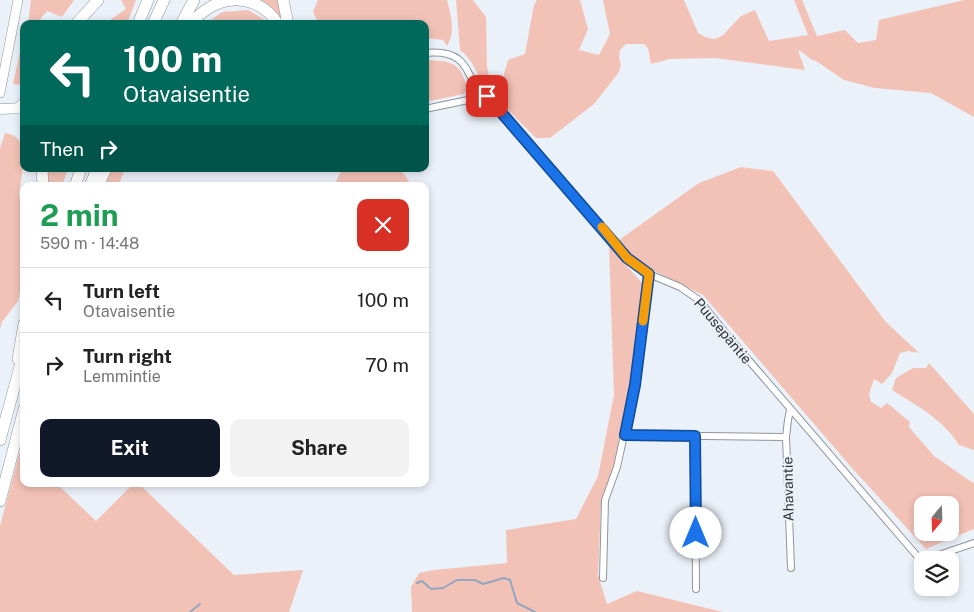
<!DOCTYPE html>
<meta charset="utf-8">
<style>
body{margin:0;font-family:"Public Sans",sans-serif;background:#f2f2f2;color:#222;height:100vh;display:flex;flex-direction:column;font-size:19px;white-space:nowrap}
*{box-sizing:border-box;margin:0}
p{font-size:16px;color:#767676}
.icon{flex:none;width:28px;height:28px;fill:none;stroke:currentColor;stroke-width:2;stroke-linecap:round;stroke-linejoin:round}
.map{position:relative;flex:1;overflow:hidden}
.panel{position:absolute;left:20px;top:182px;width:409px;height:305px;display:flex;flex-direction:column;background:#fff;border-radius:10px;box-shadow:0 2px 8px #0003}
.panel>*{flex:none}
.guide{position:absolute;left:20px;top:20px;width:409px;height:152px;border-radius:10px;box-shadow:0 2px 8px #0003;background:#00695c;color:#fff;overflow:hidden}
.needle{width:32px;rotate:199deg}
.buttons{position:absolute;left:914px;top:496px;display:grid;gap:10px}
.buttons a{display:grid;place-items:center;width:45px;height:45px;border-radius:10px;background:#fff;box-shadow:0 2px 8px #0003;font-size:25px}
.pin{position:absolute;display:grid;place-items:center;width:42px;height:42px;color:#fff;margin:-21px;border-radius:10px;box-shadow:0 2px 8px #0006}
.me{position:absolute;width:55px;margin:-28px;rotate:0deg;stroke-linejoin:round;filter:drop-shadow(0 0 4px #0008)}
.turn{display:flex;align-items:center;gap:18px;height:105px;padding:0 20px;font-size:22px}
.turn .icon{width:65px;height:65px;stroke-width:2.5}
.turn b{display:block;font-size:35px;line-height:42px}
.then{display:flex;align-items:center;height:48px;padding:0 20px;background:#0003;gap:10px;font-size:19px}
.round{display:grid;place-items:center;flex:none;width:52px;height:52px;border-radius:10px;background:#f2f2f2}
.head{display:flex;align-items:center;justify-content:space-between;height:85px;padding:0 20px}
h1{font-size:30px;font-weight:700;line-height:38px;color:#1e9e55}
.action{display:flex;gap:10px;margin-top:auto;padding:10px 20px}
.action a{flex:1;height:58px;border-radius:10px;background:#111827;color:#fff;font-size:20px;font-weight:700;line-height:58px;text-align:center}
.action a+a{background:#f2f2f2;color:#222}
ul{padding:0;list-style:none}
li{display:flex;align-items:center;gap:15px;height:65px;padding:0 20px;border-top:1px solid #e0e0e0}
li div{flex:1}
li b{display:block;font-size:19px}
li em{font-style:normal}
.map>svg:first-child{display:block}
.green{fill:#f3c2b7;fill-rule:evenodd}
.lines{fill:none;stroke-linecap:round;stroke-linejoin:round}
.stream{stroke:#91a6c0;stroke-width:2}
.street-casing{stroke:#8f959c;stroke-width:8}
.secondary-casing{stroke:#8f959c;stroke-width:10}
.primary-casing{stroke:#8f959c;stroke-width:11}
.highway-casing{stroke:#8f959c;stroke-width:12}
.street{stroke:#fff;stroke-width:6}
.secondary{stroke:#fff;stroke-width:9}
.primary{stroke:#fff;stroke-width:10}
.highway{stroke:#fff;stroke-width:11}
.route-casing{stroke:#114b97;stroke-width:12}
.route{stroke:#1a73e8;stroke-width:9}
.slow{stroke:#f59e0b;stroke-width:9}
.labels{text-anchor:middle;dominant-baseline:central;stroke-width:4;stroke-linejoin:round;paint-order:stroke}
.street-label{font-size:14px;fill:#313437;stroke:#ebf1f9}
</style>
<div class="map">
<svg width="974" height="612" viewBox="0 0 974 612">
<rect width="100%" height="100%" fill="#ebf1f9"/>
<g class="green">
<polygon points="31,0 74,0 62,17 47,11 41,18 40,24 28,24"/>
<polygon points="121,0 136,0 127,24 113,24 111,19 126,9"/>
<polygon points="253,0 281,0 286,24"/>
<path d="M 318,0 L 447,0 C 451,16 456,31 447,46 L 443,40 L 425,38 L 425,24 L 319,24 L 313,12 Z"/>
<path d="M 456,0 L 473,0 L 486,17 L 487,67 L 492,88 L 488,90 C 477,77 474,60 460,50 Z"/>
<path d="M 537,0 L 580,0 L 588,29 L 579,50 L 599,55 L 610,34 L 603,0 L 684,0 L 698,33 L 705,37 L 714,39 L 722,36 L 741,16 L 755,10 L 769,41 L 808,35 L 794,0 L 802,0 L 817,36 L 845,30 L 858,43 L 876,40 L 879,20 L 964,0 L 974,0 L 974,117 L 931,93 L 875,88 L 844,80 L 816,61 C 809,60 805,53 798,50 L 805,70 L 715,58 L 670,59 L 651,64 L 648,48 L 644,44 L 626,44 L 620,50 L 619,58 L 621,65 L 619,72 L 594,104 L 550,138 L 536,138 L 492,94 L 494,89 L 501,85 L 508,60 L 525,54 L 534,5 Z"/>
<polygon points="248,10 262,18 269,24 205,24 222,12"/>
<polygon points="23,38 24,74 19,85 13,84"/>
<path d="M 425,60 C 451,61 461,61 467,89 L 464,94 L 425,102 Z"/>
<polygon points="5,133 13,135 19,140 24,159 19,195 24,212 24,246 22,283 18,301 2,322 0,329 0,149"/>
<path d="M 741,167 L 773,171 L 885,321 L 919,353 L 908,351 L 900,353 L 892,373 L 882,384 L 874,379 L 869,394 L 871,402 L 881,408 L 887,403 L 910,422 L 909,427 L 934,456 L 973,483 L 974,482 L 974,529 L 926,549 L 852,468 L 703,295 L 640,264 L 619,240 L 699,183 ZM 922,505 L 950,505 L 950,532 L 922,532 Z"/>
<polygon points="48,169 68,169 62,186 48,186"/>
<polygon points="111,169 125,169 118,186 103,186"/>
<polygon points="342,169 398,169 404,174 412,186 334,186"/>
<polygon points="609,246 644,285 630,405 615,460 601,503 598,575 607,604 637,591 723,612 412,612 411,587 419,573 434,570 507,563 506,530 576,519 598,476 614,395"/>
<path d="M 929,363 L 974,414 L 974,450 L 959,445 C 943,419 917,406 892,390 L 896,378 L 913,368 L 926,368 Z"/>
<polygon points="24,436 24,484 57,484 96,521 133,484 139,484 234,575 303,570 289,612 0,612 0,526"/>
</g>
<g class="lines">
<g class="stream">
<polyline points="417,583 422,581 431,589 443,588 457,580 475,580 483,584 504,578 510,580 517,603 535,612"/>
<polyline points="190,612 200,604"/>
</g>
<g class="street-casing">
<g id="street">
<path d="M 425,53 C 436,52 449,52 458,59 C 468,66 469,78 477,86 C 528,142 579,199 627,258 L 649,274 L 680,287 L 699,300 L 727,335 L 918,557 L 927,559 L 974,543"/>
<polyline points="425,109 487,96"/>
<polyline points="790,410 788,420 786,437 791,568"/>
<polyline points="625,435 786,437"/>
<polyline points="695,437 696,589"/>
<polyline points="603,578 605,500 617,467 635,385 649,274"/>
</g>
</g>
<g class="secondary-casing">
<polyline id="secondary" points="0,93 18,0"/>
</g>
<g class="primary-casing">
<polyline id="primary" points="0,109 24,108"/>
</g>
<g class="highway-casing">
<g id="highway">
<path d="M 238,0 C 255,1 269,10 278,24"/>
<polyline points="283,0 288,24"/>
<polyline points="76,24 98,0"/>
<polyline points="138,24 148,0"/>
<polyline points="153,24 164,0"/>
<polyline points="181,24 194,0"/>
<path d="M 189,24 C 202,12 215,1 233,0"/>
<polyline points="19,108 24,103"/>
<polyline points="42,169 43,186"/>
<polyline points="75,186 81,169"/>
<polyline points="90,186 97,169"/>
<polyline points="98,186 106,169"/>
<polyline points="18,359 24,324"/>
<polyline points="0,440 24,352"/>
<polyline points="0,501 24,409"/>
</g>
</g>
<use href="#street" class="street"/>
<use href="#secondary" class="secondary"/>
<use href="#primary" class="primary"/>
<use href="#highway" class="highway"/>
</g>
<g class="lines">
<g class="route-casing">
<polyline id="route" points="487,96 627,258 649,274 635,385 625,435 695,436 696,533"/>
</g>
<use href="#route" class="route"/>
<polyline class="slow" points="602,227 627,258 649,274 643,321"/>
</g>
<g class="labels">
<g class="street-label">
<text transform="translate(723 331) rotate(50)">Puusepäntie</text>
<text transform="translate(788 489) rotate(-91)">Ahavantie</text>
</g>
</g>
</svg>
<div class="buttons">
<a><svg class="needle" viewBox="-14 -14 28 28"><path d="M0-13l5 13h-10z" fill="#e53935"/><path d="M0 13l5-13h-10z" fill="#767676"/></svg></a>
<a><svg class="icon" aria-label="layers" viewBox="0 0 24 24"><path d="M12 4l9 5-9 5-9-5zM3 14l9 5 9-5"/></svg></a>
</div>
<div class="pin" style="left:487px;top:96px;background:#d93025"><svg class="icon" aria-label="arrive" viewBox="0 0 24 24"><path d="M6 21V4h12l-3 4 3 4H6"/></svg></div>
<svg class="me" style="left:696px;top:533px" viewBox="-20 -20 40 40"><circle r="19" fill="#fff"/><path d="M0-13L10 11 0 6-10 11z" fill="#1a73e8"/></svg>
<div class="guide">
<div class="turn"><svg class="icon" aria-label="left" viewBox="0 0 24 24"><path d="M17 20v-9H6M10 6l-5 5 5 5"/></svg><div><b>100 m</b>Otavaisentie</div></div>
<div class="then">Then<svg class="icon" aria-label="right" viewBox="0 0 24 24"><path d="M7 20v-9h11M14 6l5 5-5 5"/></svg></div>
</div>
<section class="panel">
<div class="head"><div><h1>2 min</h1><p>590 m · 14:48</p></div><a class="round" style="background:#d93025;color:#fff"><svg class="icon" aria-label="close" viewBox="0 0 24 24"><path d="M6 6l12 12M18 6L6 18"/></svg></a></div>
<ul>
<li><svg class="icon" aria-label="left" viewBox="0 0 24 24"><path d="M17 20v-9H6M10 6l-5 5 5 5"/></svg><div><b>Turn left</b><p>Otavaisentie</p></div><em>100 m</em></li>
<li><svg class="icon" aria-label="right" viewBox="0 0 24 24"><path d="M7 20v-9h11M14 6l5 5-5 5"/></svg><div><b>Turn right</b><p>Lemmintie</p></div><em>70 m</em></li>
</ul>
<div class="action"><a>Exit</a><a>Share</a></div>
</section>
</div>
